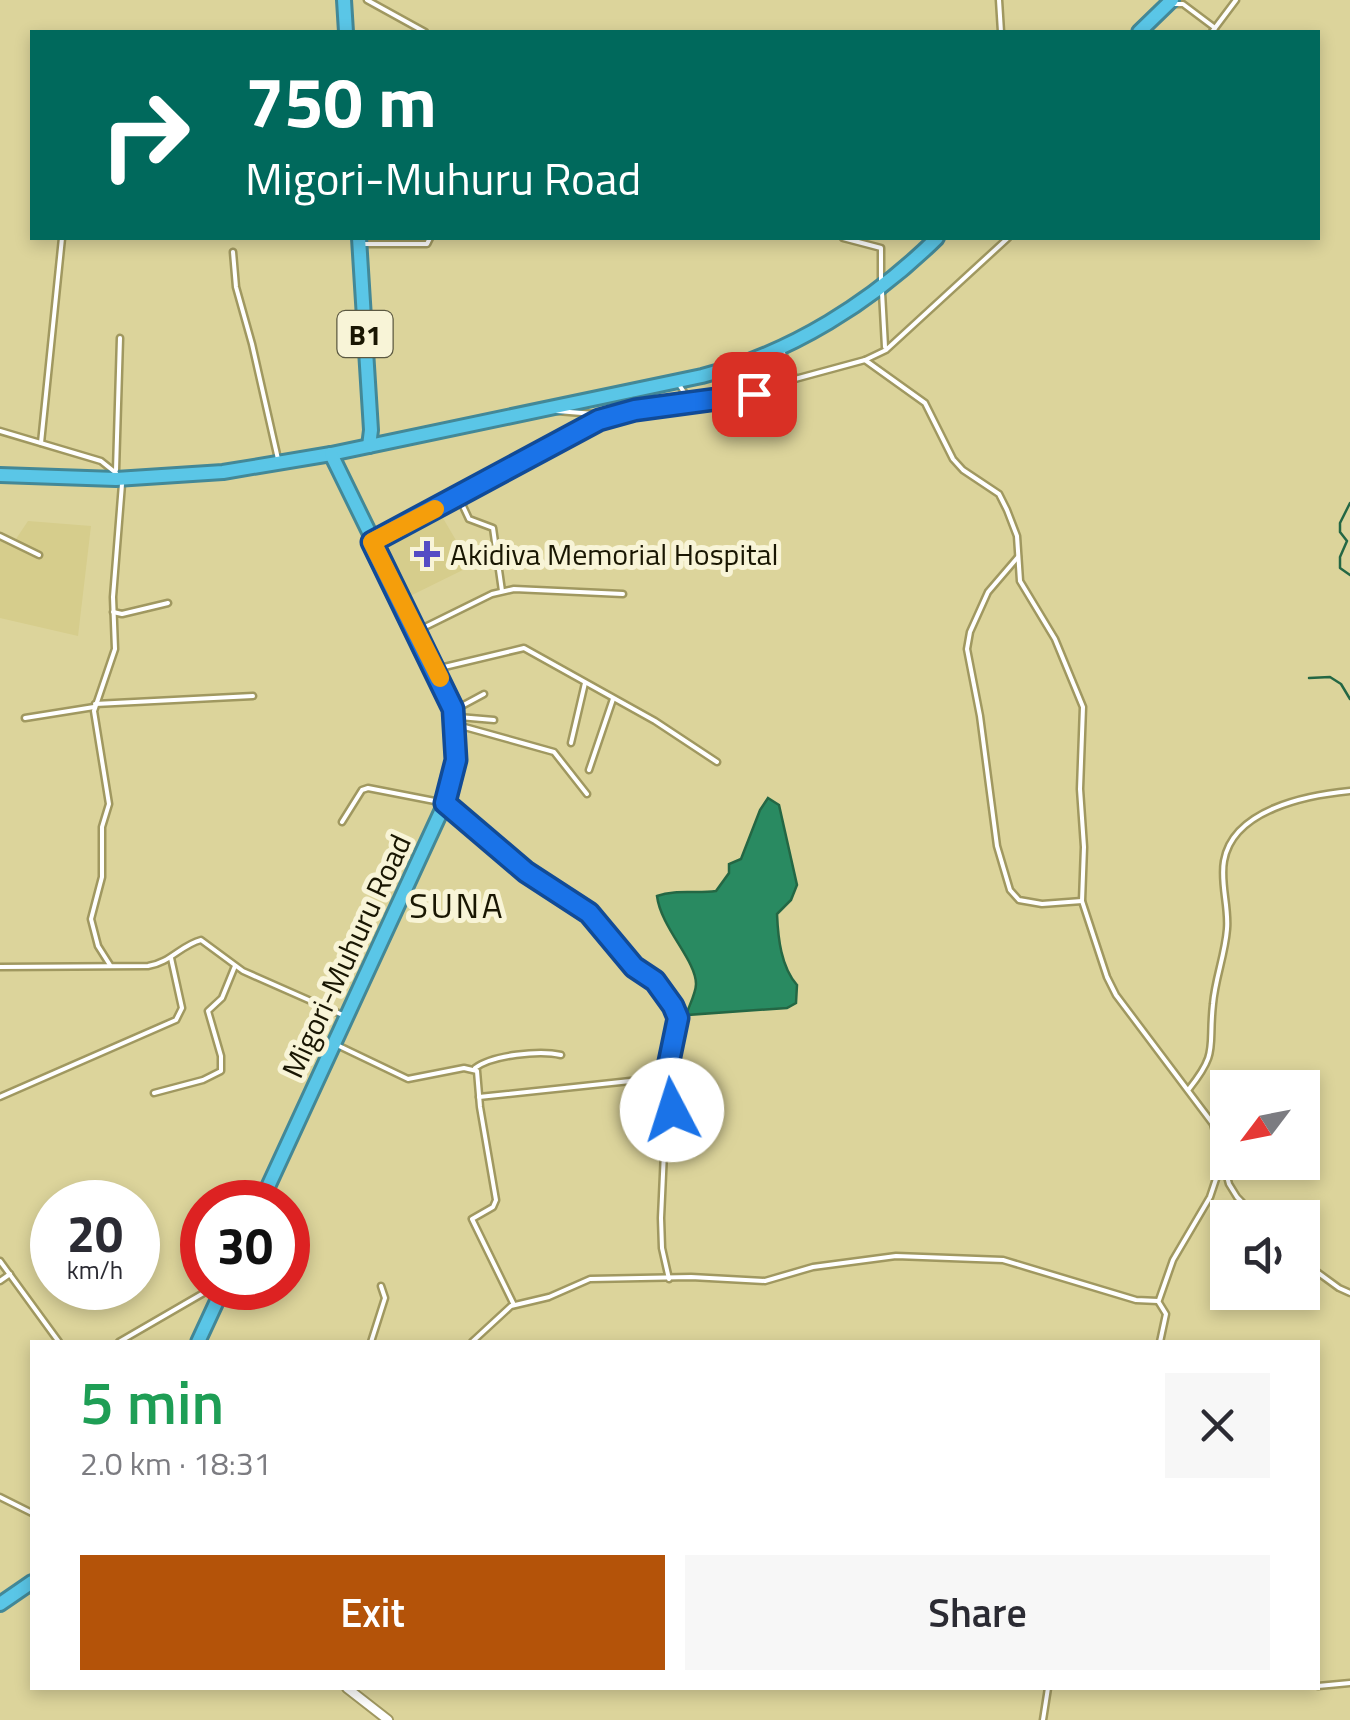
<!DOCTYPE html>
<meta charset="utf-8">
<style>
body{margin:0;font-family:"Titillium Web",sans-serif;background:#f7f7f7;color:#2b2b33;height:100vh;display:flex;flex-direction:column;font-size:38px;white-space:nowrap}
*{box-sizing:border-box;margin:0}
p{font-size:32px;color:#7c7c81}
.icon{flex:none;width:55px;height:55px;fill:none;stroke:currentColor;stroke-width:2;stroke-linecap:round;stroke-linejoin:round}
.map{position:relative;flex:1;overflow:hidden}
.details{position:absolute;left:30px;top:1340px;width:1290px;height:350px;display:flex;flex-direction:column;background:#fff;border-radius:0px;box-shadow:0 5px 15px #0003}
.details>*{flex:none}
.top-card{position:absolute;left:30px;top:30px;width:1290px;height:210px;border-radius:0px;box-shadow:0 5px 15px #0003;background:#00695c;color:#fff;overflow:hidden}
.needle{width:65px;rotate:238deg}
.controls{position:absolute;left:1210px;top:1070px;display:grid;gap:20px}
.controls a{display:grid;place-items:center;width:110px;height:110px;border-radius:0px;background:#fff;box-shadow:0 5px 15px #0003;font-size:50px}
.speed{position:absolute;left:30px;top:1180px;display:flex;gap:20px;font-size:50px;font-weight:700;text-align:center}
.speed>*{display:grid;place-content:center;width:130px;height:130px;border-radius:50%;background:#fff;box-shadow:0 5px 15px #0003;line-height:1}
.speed small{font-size:25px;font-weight:400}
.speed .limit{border:15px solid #d22;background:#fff;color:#111}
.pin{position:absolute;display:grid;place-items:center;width:85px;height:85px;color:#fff;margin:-42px;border-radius:20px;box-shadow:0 5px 15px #0006}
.me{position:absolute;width:110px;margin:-55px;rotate:355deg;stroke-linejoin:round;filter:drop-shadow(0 0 8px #0008)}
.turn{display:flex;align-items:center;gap:35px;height:210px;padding:0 50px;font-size:45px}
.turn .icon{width:130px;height:130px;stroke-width:2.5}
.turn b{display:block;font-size:70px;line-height:85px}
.round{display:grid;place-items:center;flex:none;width:105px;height:105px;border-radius:0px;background:#f7f7f7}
.headline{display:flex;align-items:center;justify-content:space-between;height:170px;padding:0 50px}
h1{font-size:60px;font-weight:600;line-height:75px;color:#1e9e55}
.action{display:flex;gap:20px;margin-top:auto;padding:20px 50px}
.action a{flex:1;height:115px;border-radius:0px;background:#b45309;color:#fff;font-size:40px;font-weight:600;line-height:115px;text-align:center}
.action a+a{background:#f7f7f7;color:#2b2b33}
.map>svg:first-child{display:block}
.built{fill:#d6cd8c}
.water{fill:#298a61;stroke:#246744;stroke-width:2.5}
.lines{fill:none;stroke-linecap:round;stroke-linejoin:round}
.stream{stroke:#246744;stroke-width:2.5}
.street-casing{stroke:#a09860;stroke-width:9}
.secondary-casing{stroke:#a09860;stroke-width:12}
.highway-casing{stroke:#438897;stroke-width:18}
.street{stroke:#fff;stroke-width:4}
.secondary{stroke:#fff;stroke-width:8}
.highway{stroke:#5ac6e7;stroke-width:12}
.route-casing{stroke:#114b97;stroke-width:25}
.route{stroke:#1a73e8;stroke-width:18}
.slow{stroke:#f59e0b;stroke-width:18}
.poi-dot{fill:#554cc4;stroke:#f8f4d7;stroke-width:4}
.labels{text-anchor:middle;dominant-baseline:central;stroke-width:10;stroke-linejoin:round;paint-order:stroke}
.shield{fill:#f8f4d7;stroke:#5c5942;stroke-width:2.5}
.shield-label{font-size:28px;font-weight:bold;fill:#191602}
.poi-label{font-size:30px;fill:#191602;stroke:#f8f4d7;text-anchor:start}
.street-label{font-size:30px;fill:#191602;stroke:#f8f4d7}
.quarter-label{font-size:35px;letter-spacing:2.5px;fill:#191602;stroke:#f8f4d7}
</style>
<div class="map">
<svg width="1350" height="1720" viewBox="0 0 1350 1720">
<rect width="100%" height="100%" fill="#dcd49b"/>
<g class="built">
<polygon points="440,513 471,566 410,596 385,541"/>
<polygon points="28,521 91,526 78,636 0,618 0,540 14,542"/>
</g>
<path class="water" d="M 768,798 L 779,805 L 797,885 L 791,900 L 777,914 C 778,938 781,967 797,985 L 796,1003 L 787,1008 L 686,1015 C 689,1006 696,993 696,984 C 696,960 661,928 657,896 C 676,889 696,894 716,891 L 729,873 L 729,864 L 741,859 L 760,810 Z"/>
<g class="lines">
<g class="stream">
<polyline points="1350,503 1340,523 1340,532 1347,541 1340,557 1340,568 1350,575"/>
<polyline points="1309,678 1330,677 1341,684 1350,699"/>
</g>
<g class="street-casing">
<g id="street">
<polyline points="367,0 425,32"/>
<polyline points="999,0 1001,32"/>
<polyline points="1174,4 1183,4 1215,28"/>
<polyline points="1212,32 1236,0"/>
<polyline points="843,238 881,248 881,283"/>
<polyline points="364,244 427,244 430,238"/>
<polyline points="233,252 236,287 252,344 278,459"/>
<polyline points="882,292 885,347"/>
<polyline points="781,349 795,379 865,360 886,350 1008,238"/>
<polyline points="865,360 925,403 953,459 963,470 999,494 1007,510 1017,536 1020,581 1055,639 1083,707 1080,789 1084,847 1082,901 1107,977 1116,995 1213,1124 1229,1184 1237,1197 1257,1218"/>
<polyline points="680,386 691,403"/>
<polyline points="557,411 607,415"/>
<polyline points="0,431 101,461 116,473"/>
<polyline points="41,443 62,238"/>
<polyline points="116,470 120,338"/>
<polyline points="455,499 462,504 469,519 493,528 502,591"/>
<polyline points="0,536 39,555"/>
<polyline points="375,540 607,417 754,394 795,379"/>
<polyline points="1018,557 988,592 970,632 967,649 980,716 997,846 1010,890 1019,900 1042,904 1082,901"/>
<polyline points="113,612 122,614 168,603"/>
<polyline points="421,629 492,594 514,589 623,594"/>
<polyline points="440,668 524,648 655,721 717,762"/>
<polyline points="95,704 253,696"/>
<polyline points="458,708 484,694"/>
<polyline points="459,717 494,720"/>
<polyline points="25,718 94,707"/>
<polyline points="461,726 554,752 587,794"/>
<polyline points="571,743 585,683"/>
<polyline points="589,770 613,699"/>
<polyline points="342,822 362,790 368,788 445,803 517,866 589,913 634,967 655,981 678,1018 668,1063 672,1110 664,1152 661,1218 662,1248 669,1279"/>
<polyline points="110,965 98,946 91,919 102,877 102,827 109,804 94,711 115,649 113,597 122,484"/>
<path d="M 0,967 L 148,966 C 170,963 181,945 201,940 L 243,971 L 345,1016"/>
<polyline points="337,1045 408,1079 464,1068 477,1071 480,1107 496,1200 493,1207 472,1219 514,1305"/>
<path d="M 475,1068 C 492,1055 540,1050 561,1055"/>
<path d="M 1189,1089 C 1219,1051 1208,1049 1213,1004 C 1215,979 1225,955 1227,929 C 1229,907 1220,883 1224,861 C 1233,809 1308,795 1350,791"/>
<polyline points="154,1093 203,1080 221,1071 221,1056 208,1011 222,998 235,966"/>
<polyline points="0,1097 176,1020 182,1008 171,958"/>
<polyline points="479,1097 668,1077"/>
<polyline points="0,1261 59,1342"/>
<polyline points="1302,1261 1339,1288 1350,1293"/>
<polyline points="0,1281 10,1274"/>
<polyline points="1159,1300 1173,1260 1210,1197 1221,1164"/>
<polyline points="1158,1301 1166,1314 1160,1342"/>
<polyline points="119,1342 207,1291 217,1290"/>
<polyline points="371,1342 385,1298 381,1286"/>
<polyline points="472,1342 511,1306 549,1297 590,1279 691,1277 765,1281 813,1267 896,1256 1003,1260 1136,1300 1158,1301"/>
<polyline points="0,1497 32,1513"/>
<polyline points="1318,1686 1350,1683"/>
<polyline points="1043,1720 1048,1688"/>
</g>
</g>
<g class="secondary-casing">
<polyline id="secondary" points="347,1688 388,1720"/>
</g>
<g class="highway-casing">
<g id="highway">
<polyline points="344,0 346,32"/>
<polyline points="1139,32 1172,0"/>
<polyline points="359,238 371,430 369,446"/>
<path d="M 0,475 L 116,479 L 223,472 L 331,454 L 702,376 C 791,353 872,302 937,238"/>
<path d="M 261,1202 L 445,803 C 459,766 460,729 447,692 L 331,454"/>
<polyline points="198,1342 223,1288"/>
<polyline points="0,1604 32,1582"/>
</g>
</g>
<use href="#street" class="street"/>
<use href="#secondary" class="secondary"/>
<use href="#highway" class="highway"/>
</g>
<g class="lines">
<g class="route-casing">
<polyline id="route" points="672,1110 667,1071 678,1018 673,1006 655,981 634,967 589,913 526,872 445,803 456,760 453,709 372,542 599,420 635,410 754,394"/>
</g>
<use href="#route" class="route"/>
<polyline class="slow" points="435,509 372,542 440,678"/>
</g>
<path class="poi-dot" d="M422 539h10v10h10v10h-10v10h-10v-10h-10v-10h10z"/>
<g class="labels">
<rect class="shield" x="337.5" y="311" width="55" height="46" rx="8"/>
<g class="shield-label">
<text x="365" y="334">B1</text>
</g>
<g class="poi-label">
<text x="450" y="554">Akidiva Memorial Hospital</text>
</g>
<g class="street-label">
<text transform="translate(346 956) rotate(-65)">Migori-Muhuru Road</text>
</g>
<g class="quarter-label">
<text x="457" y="905">SUNA</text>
</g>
</g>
</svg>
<div class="controls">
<a><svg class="needle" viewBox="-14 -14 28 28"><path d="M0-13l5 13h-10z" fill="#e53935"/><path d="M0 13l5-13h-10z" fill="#7c7c81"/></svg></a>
<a><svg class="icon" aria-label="sound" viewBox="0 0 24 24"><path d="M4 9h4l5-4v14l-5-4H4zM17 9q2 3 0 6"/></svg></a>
</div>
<div class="speed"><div>20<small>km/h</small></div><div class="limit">30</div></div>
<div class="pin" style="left:754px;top:394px;background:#d93025"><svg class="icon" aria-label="arrive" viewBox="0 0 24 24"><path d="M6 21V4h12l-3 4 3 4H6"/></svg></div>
<svg class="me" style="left:672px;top:1110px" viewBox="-20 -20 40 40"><circle r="19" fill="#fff"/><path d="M0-13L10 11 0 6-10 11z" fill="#1a73e8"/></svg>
<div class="top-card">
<div class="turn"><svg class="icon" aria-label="right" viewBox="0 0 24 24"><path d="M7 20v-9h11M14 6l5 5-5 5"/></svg><div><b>750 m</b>Migori-Muhuru Road</div></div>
</div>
<section class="details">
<div class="headline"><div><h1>5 min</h1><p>2.0 km · 18:31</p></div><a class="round"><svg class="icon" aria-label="close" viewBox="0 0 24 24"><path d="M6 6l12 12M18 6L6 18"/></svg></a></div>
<div class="action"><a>Exit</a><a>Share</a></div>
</section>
</div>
